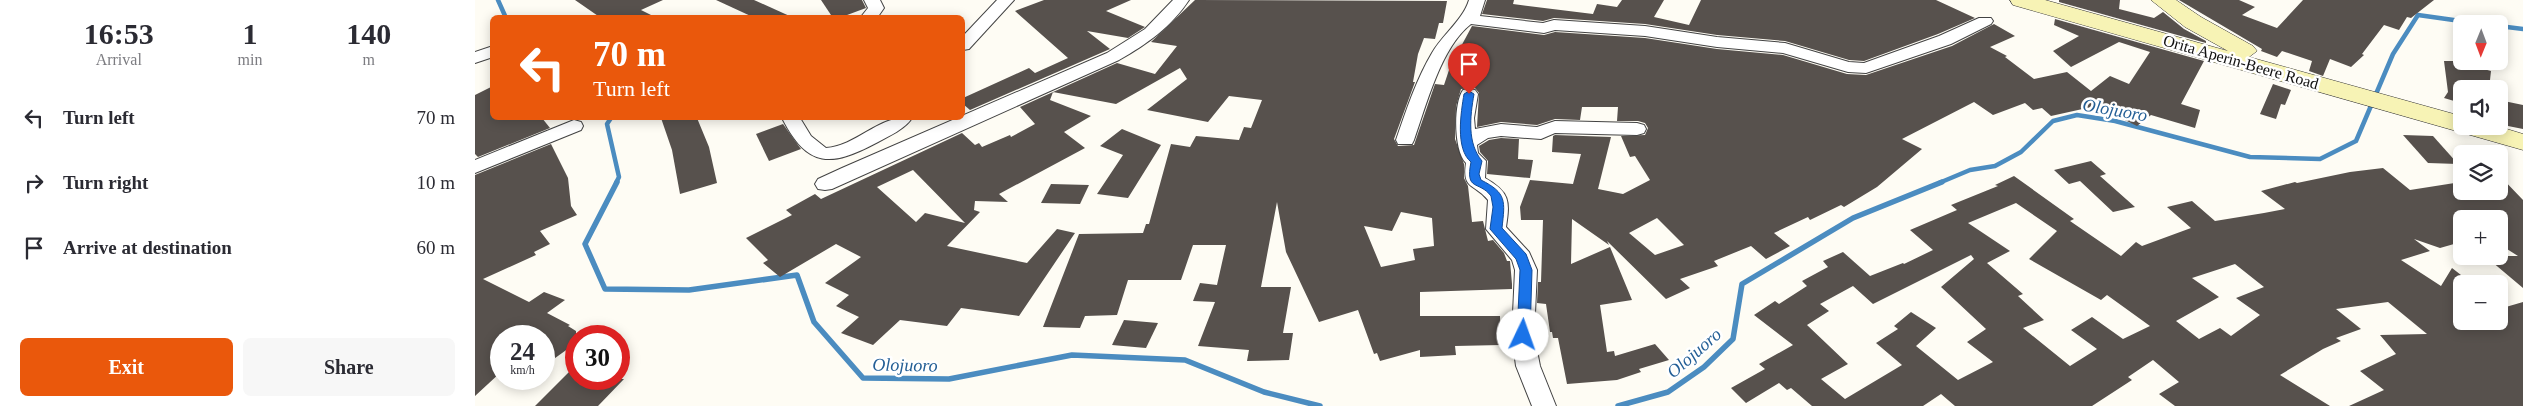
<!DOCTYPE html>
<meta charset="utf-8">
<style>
body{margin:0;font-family:"Times New Roman",serif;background:#f7f7f7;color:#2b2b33;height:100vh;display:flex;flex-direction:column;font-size:19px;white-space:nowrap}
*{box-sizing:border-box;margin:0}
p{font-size:16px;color:#7c7c81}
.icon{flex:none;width:28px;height:28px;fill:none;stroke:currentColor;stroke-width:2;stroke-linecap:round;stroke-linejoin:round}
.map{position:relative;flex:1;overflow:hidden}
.side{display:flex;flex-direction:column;background:#fff;width:475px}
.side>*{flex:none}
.hud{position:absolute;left:15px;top:15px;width:475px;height:105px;border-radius:8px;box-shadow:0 2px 12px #0003;background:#ea580c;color:#fff;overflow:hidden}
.needle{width:32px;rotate:181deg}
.buttons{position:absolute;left:1978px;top:15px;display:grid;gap:10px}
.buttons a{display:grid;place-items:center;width:55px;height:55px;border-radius:8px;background:#fff;box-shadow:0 2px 12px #0003;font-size:25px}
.speed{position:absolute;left:15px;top:325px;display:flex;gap:10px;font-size:25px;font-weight:700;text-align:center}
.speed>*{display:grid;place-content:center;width:65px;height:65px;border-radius:50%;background:#fff;box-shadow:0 2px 12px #0003;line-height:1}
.speed small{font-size:12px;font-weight:400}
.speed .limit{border:8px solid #d22;background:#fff;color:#111}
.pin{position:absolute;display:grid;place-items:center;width:42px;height:42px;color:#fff;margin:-51px -21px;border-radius:50% 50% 50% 0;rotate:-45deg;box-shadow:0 0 5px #0007}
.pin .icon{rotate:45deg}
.me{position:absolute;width:55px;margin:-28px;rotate:3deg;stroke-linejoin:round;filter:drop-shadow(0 0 4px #0008)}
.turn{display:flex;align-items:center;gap:18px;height:105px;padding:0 20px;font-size:22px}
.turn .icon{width:65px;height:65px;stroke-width:2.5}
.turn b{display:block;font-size:35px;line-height:42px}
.eta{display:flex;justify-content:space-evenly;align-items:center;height:85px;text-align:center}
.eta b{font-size:30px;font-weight:700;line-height:35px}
.action{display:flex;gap:10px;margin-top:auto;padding:10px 20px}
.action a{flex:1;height:58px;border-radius:8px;background:#ea580c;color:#fff;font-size:20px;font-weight:700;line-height:58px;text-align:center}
.action a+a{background:#f7f7f7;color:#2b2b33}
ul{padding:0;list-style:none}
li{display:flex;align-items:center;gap:15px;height:65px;padding:0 20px}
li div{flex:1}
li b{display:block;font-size:19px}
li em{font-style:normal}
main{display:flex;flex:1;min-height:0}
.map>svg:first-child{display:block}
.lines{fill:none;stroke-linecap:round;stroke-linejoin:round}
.stream-far1{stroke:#4b8cc0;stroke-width:4.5}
.stream{stroke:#4b8cc0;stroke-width:5.5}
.building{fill:#57514d;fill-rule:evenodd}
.minor-casing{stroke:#434343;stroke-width:2}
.secondary-casing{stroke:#323232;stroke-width:1}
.minor{fill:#fff;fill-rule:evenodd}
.secondary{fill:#f7f3b5;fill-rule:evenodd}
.route{fill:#1a73e8;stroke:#114b97}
.labels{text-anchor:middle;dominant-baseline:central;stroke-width:5;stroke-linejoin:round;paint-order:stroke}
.street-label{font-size:16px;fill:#101010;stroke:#fff}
.water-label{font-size:18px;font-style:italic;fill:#245f96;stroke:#fff}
</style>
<main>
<section class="side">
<div class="eta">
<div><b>16:53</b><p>Arrival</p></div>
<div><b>1</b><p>min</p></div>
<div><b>140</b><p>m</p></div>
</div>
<ul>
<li><svg class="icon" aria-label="left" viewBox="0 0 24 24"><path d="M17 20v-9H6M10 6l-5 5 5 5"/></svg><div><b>Turn left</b></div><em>70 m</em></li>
<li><svg class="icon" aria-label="right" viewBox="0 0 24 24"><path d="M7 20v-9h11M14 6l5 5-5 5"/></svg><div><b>Turn right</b></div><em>10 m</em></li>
<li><svg class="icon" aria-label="arrive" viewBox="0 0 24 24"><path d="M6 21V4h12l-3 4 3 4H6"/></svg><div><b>Arrive at destination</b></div><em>60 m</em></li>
</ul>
<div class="action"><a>Exit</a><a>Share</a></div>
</section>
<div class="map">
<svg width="2048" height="406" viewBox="0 0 2048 406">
<rect width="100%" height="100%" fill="#fefcf4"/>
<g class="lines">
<g class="stream-far1">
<polyline points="23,0 31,18"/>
<polyline points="2024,26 2048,29"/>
<polyline points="136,118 132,124 144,177 141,183"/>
<polyline points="1464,183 1495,170 1520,166 1546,152 1578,121 1602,115 1640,121 1775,157 1845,159 1881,141 1918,54 1943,15 2007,24"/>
</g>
<g class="stream">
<polyline points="142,182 110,244 130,289 214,290 322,275 339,322 388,378 474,379 597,355 710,360 789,392 845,406"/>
<polyline points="1143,406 1193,392 1229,367 1258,339 1267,284 1378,218 1467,182"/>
</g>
</g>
<g class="building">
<polygon points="100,0 188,0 166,10 182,18 126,18"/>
<polygon points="241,0 279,0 319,18 280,18"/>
<polygon points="346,0 387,0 391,8 364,18 358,18"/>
<polygon points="569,0 656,0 631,11 670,27 653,38 612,31 635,49 495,110 488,104 488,98 554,68 560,73 593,58 540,11"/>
<path d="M 720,0 L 972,1 L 968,23 L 964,23 L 960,39 L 949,38 L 943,54 L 938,82 L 940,82 L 919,139 L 923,146 L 939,145 L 960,84 L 969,85 L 980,52 L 983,52 L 997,26 L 1069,35 L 1080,32 L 1170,38 L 1242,49 L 1308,55 L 1372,74 L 1391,75 L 1477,46 L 1519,24 L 1540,36 L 1515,47 L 1532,56 L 1530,57 L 1559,79 L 1592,72 L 1616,91 L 1635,76 L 1654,84 L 1675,52 L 1644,42 L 1596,67 L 1578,51 L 1604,36 L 1579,25 L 1580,19 L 1729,61 L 1706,104 L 1725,110 L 1720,128 L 1676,115 L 1662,126 L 1621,106 L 1576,116 L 1567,108 L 1558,110 L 1550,103 L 1518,115 L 1499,102 L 1427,139 L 1447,149 L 1402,187 L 1369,207 L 1366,205 L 1335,220 L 1333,217 L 1299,233 L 1315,246 L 1291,259 L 1276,246 L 1239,261 L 1243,266 L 1205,279 L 1215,288 L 1191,299 L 1132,241 L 1134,245 L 1097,219 L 1096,264 L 1135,247 L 1157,300 L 1125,305 L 1132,352 L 1139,351 L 1140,356 L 1180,344 L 1194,360 L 1164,369 L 1166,372 L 1142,380 L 1092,384 L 1083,338 L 1078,338 L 1077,332 L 1075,332 L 1071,304 L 1062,303 L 1063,282 L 1066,282 L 1068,220 L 1046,220 L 1045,207 L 1055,180 L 1098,184 L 1106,154 L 1077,152 L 1078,136 L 1080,135 L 1136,137 L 1123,189 L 1148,194 L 1175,180 L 1160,156 L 1155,157 L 1146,136 L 1170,135 L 1173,128 L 1170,123 L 1163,121 L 1142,121 L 1143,107 L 1107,107 L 1105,120 L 1080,119 L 1062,125 L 1026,122 L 1002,127 L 1004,93 L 1000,88 L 986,89 L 981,106 L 980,139 L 989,164 L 989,178 L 993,186 L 997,222 L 1008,221 L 1013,241 L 1018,240 L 1029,253 L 1032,261 L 1035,261 L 1037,284 L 1037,289 L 945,292 L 945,316 L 1025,316 L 1026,345 L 980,346 L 981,355 L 945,357 L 945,350 L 905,361 L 902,353 L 899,354 L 883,310 L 844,322 L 811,252 L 802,202 L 786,287 L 816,287 L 808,333 L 818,333 L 814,360 L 772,361 L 774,350 L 723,346 L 740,302 L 718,301 L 725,283 L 742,285 L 751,245 L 718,245 L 706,280 L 653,280 L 642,315 L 610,316 L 605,328 L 568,327 L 604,234 L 668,233 L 671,224 L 674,224 L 696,144 L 715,147 L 721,136 L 764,140 L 769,127 L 776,128 L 787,100 L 754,96 L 733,122 L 672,110 L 712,79 L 705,68 L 641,104 L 578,92 L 575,100 L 616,116 L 589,132 L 610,148 L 524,194 L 533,202 L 500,201 L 499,210 L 505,212 L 472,246 L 552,263 L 582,229 L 600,233 L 544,316 L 486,308 L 472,326 L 425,320 L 398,345 L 366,333 L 384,317 L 361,306 L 374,295 L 350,283 L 386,257 L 361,244 L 305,277 L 288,263 L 293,260 L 271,238 L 317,215 L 311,210 L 340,194 L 346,199 L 487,133 L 500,145 L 504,143 L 507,147 L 535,135 L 536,137 L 560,124 L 545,107 L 642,63 L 680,74 L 702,46 L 676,42 ZM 438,170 L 490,223 L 450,213 L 441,222 L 402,187 ZM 926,212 L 957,218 L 959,246 L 938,249 L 940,260 L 906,267 L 889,226 L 917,231 ZM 1182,218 L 1209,245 L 1180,255 L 1154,233 Z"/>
<polygon points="1012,0 1039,0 1038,4 1118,14 1122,4 1142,7 1147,0 1189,0 1179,17 1214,25 1226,0 1461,0 1500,18 1463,34 1389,61 1374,60 1310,41 1242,35 1170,24 1079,18 1068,21 1007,14"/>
<polygon points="1584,0 1645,0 1644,9 1679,18 1688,12 1709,29 1731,41 1731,43 1584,2"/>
<polygon points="1704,0 1764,0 1780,7 1767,15 1802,28 1828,0 1959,0 1936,18 1932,17 1924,30 1909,25 1887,54 1889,55 1876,67 1855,59 1848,76 1834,71 1837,61 1807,51 1802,57 1786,51 1787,49"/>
<polygon points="1969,61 2005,61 2005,68 2016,71 2014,89 1986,89 1986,103 1969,98 1973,92"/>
<polygon points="1798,84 1816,90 1810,105 1806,104 1801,119 1785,114"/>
<polygon points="18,86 18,118 67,118 75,128 3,157 0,154 0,95"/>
<polygon points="2024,100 2048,105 2048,129 2033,126 2024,110"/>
<polygon points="186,118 222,118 234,147 242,183 205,194 197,150"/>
<polygon points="308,124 326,149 294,161 281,134"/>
<polygon points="647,129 686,145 653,198 622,194 648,155 625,146"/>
<polygon points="1928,135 1958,136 1983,164 1953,163"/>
<polygon points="1026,138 1044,139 1043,159 1058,160 1055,178 1012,174 1013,161 1005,152 1004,146 1014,140"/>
<polygon points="76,144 93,178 96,206 102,215 65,231 75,244 59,252 61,255 8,279 54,302 69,292 90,300 72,313 95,325 93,326 101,331 101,343 69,366 69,336 26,336 26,372 0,396 0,175"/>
<polygon points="1616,161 1631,174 1625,176 1660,207 1638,212 1605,181 1594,184 1579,170"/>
<path d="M 1908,168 L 1935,190 L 1986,182 L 1986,191 L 1999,196 L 2024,194 L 2024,175 L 2048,200 L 2048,288 L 2010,256 L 2043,256 L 2024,244 L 2024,219 L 1986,218 L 1986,242 L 1965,248 L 1939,239 L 1955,251 L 1926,260 L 1966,286 L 1977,268 L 1986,275 L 1986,321 L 2024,321 L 2024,309 L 2048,302 L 2048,406 L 1874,406 L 1909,390 L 1885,371 L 1921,354 L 1905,335 L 1952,334 L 1913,302 L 1861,309 L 1886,329 L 1861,338 L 1866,341 L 1848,349 L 1805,375 L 1855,406 L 1700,406 L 1684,394 L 1704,382 L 1678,360 L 1653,377 L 1657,380 L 1617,406 L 1480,406 L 1466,394 L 1448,406 L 1337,406 L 1316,388 L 1312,390 L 1304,383 L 1271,403 L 1256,388 L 1290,369 L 1284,364 L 1318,345 L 1279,315 L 1300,301 L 1304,304 L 1332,286 L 1327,281 L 1353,267 L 1348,261 L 1368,252 L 1395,276 L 1428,263 L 1429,264 L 1458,250 L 1435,230 L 1482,210 L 1476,205 L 1523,186 L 1520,185 L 1539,176 L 1599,219 L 1595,221 L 1646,256 L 1661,242 L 1667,246 L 1716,228 L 1692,207 L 1717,201 L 1740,221 L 1789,213 L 1810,209 L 1786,191 L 1820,182 L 1822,183 L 1875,172 ZM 1541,203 L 1582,231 L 1554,259 L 1626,300 L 1632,295 L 1675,326 L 1648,339 L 1617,317 L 1596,330 L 1622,349 L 1595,366 L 1548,328 L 1569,320 L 1543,296 L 1548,294 L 1512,263 L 1535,251 L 1493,223 ZM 1496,255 L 1499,259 L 1466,287 L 1511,329 L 1492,342 L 1518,362 L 1483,380 L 1441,346 L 1461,328 L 1436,312 L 1419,326 L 1423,329 L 1401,343 L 1427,365 L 1370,399 L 1346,379 L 1373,364 L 1332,325 L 1354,311 L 1345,304 L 1378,286 L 1398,304 ZM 1760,264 L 1789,287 L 1761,298 L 1785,315 L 1756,336 L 1745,328 L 1724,339 L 1701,321 L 1744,297 L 1717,278 Z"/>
<polygon points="576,184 614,185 605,204 566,203"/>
<polygon points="649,320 683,323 671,348 637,345"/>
<polygon points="101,365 101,379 149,379 123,406 60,406"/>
</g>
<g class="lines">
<g class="minor-casing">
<g id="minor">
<polygon points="389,0 405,0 409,8 402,18 385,18 393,8"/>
<polygon points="522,0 539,0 494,49 488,50 488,36"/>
<path d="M 698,0 L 714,0 C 696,27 672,44 644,60 L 357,189 L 350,190 L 343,189 L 340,184 L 343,179 L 367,168 L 632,53 L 670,29 Z"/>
<path d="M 994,0 L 1010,0 L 1005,16 L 1068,23 L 1079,20 L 1170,26 L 1242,37 L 1310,43 L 1374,62 L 1389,63 L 1464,36 L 1504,18 L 1516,18 L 1518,21 L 1516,24 L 1476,44 L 1391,73 L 1373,72 L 1308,53 L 1242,47 L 1170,36 L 1080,30 L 1069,33 L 996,24 C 966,47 951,106 939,140 L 937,144 L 923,144 L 921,140 C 931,111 941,80 957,53 C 968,34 988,20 994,0 Z"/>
<polygon points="18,46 18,57 0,63 0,52"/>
<path d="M 994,89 L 1000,90 L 1003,94 L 999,118 L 1000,129 L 1026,124 L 1062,127 L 1080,121 L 1162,123 L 1169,125 L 1171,129 L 1169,133 L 1162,135 L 1080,133 L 1066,139 L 1026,136 L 1013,138 L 1002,145 L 1003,153 L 1011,161 L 1010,178 C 1035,192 1035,201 1031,227 L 1054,252 L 1062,270 L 1059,335 L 1065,366 L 1081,406 L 1057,406 L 1041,366 L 1037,335 L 1040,270 L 1037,260 L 1011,229 L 1013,200 C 999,183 987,190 991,163 C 979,152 978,104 988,90 Z"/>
<path d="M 307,118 L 325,118 L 336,136 L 351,148 C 384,145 404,114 437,118 C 430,129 414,136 403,142 C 356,167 333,169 307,118 Z"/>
<polygon points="99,120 106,122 108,126 106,130 0,173 0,160"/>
</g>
</g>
<g class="secondary-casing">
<polygon id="secondary" points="1535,0 1570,0 1753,51 1710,27 1676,0 1701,0 1726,17 1778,46 1782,51 1774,57 1986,116 1986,126 2022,126 2048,134 2048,150 1538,5"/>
</g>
<use href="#minor" class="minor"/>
<use href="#secondary" class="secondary"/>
</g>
<path class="route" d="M 994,91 L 999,94 C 995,117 992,143 1007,161 L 1004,174 L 1006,180 C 1032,193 1030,201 1027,228 L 1051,254 L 1057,270 L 1055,335 L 1048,339 L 1042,335 L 1045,270 L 1041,259 L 1015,229 L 1018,207 L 1016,196 C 1004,180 990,192 996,162 C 980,149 986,112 989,94 Z"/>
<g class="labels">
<g class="street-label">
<text transform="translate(1766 62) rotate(16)">Orita Aperin-Beere Road</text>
</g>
<g class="water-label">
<text transform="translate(1640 110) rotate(10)">Olojuoro</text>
<text transform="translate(1219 353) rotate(-41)">Olojuoro</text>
<text transform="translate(430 365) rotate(1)">Olojuoro</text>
</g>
</g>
</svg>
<div class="buttons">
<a><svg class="needle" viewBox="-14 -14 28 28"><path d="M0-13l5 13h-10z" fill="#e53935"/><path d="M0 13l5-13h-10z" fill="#7c7c81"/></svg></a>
<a><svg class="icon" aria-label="sound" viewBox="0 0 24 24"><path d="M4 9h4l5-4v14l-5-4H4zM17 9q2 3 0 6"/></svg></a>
<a><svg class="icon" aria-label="layers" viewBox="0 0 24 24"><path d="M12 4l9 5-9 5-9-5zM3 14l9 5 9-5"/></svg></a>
<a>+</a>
<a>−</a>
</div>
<div class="speed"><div>24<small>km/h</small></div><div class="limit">30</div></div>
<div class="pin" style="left:994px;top:94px;background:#d93025"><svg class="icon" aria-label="arrive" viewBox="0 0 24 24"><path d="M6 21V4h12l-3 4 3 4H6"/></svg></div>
<svg class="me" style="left:1048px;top:335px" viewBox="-20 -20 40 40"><circle r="19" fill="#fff"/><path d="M0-13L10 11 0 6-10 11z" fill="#1a73e8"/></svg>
<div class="hud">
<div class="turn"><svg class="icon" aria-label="left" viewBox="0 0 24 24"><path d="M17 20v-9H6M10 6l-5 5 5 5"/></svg><div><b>70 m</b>Turn left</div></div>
</div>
</div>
</main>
